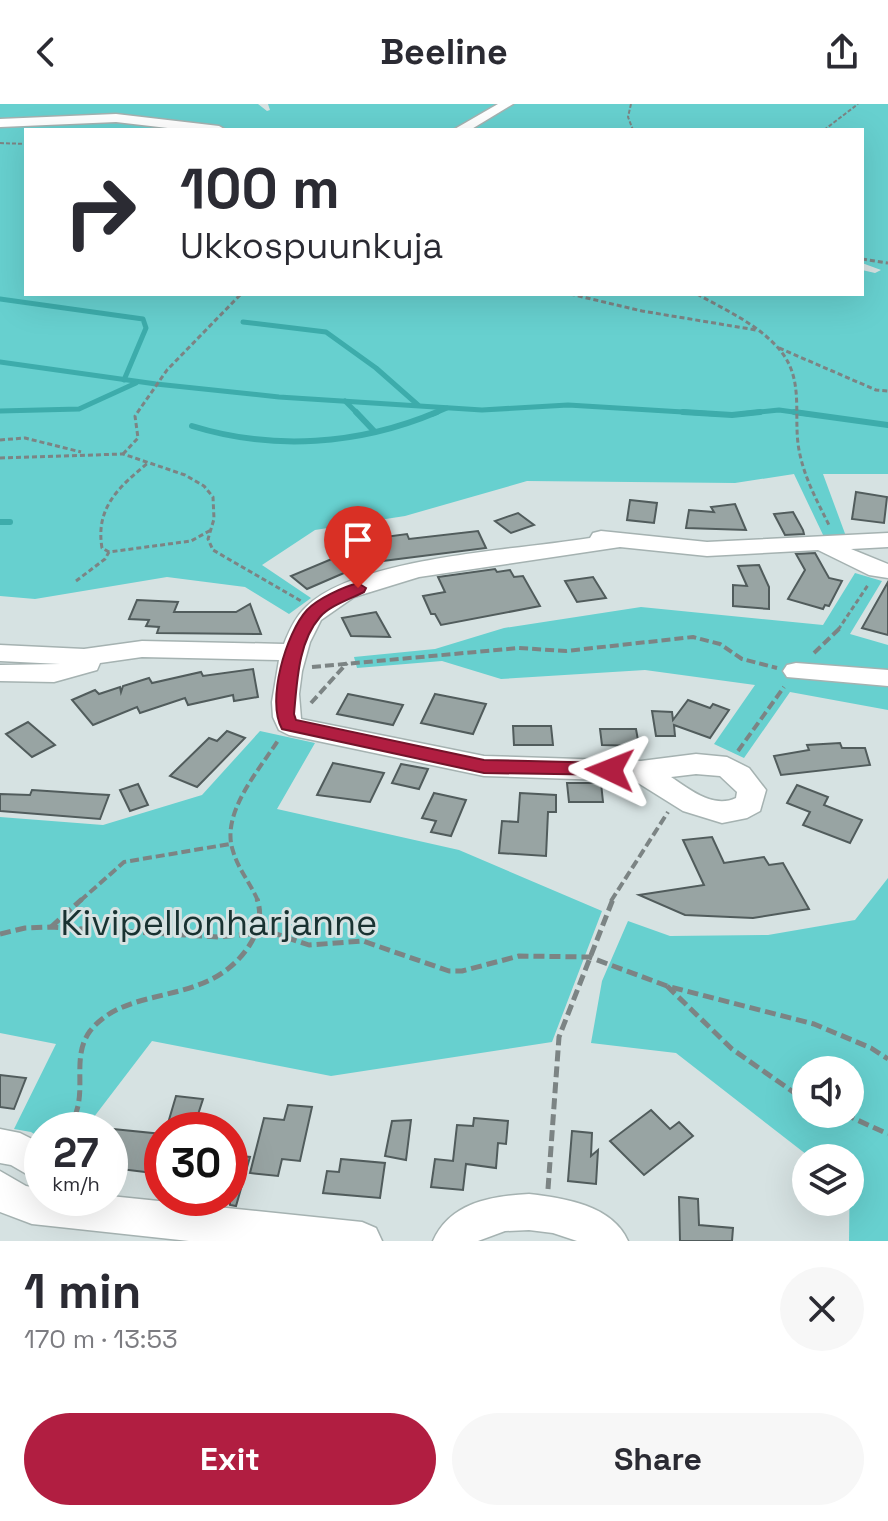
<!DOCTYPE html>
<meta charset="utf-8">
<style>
body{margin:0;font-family:"Space Grotesk",sans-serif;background:#f7f7f7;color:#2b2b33;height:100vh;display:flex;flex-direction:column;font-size:30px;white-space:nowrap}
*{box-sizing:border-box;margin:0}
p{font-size:26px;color:#7c7c81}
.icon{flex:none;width:44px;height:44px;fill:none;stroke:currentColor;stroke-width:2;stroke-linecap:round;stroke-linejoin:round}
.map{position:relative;height:1137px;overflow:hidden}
.side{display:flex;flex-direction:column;background:#fff;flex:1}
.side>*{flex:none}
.top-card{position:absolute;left:24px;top:24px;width:840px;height:168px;border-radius:0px;box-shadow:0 8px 32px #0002;background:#fff;color:#2b2b33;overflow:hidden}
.buttons{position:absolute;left:792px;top:952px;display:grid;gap:16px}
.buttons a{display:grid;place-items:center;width:72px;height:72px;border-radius:50%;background:#fff;box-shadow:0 8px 32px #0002;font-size:40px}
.speed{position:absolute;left:24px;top:1008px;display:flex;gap:16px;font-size:40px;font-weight:700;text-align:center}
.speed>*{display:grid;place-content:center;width:104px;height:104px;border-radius:50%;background:#fff;box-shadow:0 8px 32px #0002;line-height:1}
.speed small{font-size:20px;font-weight:400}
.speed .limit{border:12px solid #d22;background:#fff;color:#111}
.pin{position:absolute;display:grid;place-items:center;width:68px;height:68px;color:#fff;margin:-82px -34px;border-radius:50% 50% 50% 0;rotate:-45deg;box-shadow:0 0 8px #0007}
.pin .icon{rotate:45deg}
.me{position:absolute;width:88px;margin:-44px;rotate:272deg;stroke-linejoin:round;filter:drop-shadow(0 0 6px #0008)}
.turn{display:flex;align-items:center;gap:28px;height:168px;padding:0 24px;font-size:36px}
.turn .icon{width:104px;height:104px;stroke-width:2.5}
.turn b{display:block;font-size:56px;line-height:68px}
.round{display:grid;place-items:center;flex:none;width:84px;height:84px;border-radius:42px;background:#f7f7f7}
.head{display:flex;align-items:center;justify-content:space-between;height:136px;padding:0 24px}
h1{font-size:48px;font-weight:800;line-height:60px}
.cta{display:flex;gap:16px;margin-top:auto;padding:16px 24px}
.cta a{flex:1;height:92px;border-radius:48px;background:#b11e41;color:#fff;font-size:32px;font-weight:800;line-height:92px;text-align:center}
.cta a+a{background:#f7f7f7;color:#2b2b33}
header{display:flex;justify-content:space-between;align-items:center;height:104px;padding:0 24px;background:#fff;font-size:36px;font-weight:800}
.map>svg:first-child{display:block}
.green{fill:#67d0cf;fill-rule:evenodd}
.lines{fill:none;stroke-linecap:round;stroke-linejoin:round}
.stream-far1{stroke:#3dacab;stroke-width:5}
.stream{stroke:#3dacab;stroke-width:6}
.building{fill:#98a4a3;stroke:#515c5c;stroke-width:2}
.minor-casing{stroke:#a5b2b1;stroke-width:3}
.path-far3{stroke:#7c8484;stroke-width:2;stroke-dasharray:4 2;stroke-linecap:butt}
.path-far2{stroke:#7c8484;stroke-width:3;stroke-dasharray:5 3;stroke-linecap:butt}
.path-far1{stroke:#7c8484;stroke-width:4;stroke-dasharray:9 4;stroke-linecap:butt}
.path{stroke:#7c8484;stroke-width:5;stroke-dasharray:11 5;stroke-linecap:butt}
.minor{fill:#fff;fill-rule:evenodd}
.route{fill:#b11e41;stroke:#73142a;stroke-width:2}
.labels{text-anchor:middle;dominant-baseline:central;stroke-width:6;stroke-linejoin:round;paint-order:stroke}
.near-park-label{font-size:36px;fill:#193231;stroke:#d6e2e2}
</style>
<header><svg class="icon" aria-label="back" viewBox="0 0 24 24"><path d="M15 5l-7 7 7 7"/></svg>Beeline<svg class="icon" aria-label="share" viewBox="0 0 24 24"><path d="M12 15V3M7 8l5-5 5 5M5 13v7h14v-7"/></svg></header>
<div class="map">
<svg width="888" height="1137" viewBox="0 0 888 1137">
<rect width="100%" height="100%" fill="#d6e2e2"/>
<g class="green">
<polygon points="0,0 258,0 267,7 270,6 268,0 505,0 456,26 229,26 134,13 0,18"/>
<polygon points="512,0 888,0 888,370 823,370 847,435 825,435 794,370 735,379 527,377 405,412 315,426 262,461 311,494 289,510 245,483 167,473 35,495 0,492 0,20 108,15 197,26 26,26 26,190 862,190 862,166 875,169 881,166 862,159 862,26 467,26"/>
<polygon points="855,469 882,477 850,530 888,541 888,606 790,588 744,654 714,640 755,581 645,566 501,575 442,557 357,564 354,553 435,545 504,524 641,503 823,521"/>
<polygon points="260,627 315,639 277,705 459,746 602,807 552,938 331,972 152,937 84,1026 42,1026 42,1035 31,1028 14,1025 56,940 0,929 0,713 103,721 202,691"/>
<path d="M 888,774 L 888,1137 L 849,1137 L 850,1054 L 811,1054 L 676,949 L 591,939 L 602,877 L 628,817 L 670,832 L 768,831 L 855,816 ZM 806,966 L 850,966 L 850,1010 L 806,1010 Z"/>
</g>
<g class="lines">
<g class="stream-far1">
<polyline points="0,195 143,215 146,224 124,276"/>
<polyline points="243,218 326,228 376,264 418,301"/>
<polyline points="0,258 156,280 279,293 482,306 568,301 716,310"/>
<polyline points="345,297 358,310"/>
<polyline points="0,307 79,305 136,279"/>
<polyline points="433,310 447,304"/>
<polyline points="741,310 779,306 808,310"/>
</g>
<g class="stream">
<polyline points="356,308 374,327"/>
<polyline points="683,308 732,311 760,308"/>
<polyline points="794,308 888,321"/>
<path d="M 192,322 C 273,347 359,341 437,308"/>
<polyline points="0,418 10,418"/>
</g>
</g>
<g class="building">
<polygon points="856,388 887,393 884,419 852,415"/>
<polygon points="630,396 657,399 654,419 627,416"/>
<polygon points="735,400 746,426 686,424 689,406 714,408 711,403"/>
<polygon points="793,408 803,426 804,430 785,431 774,410"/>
<polygon points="518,409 534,421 511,429 495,417"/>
<polygon points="478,427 486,444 367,459 307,485 291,472 351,447 342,440 364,431 370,435 407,430 409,435"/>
<polygon points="815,449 829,474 842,477 829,502 825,501 823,505 788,495 805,466 796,450"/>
<polygon points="759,461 769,483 769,505 733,502 733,481 747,482 738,462"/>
<polygon points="495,465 497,468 510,466 514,473 523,472 540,502 441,521 435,510 431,510 423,492 445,488 438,473"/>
<polygon points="593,473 606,494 577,498 565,477"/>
<polygon points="888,478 888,531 862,524"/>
<polygon points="137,496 178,498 174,508 236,508 250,500 261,530 157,529 159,523 146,522 149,516 129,515"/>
<polygon points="376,508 390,533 351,532 342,514"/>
<polygon points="253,565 258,593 234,597 233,591 188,601 185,594 140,609 137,603 93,621 72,596 95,586 99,590 120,583 121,588 123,582 149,574 152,579 201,568 203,572"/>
<polygon points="348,590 403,601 393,621 337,610"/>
<polygon points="435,590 486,600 473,630 421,619"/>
<polygon points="688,596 710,604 713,600 729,606 710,634 674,621 675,632 656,632 652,607 672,608 673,616"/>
<polygon points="28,618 55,641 32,653 6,630"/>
<polygon points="513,622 551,622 553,641 514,641"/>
<polygon points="600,625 636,625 639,642 602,641"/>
<polygon points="227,627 245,634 197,683 170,672 209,634 217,637"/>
<polygon points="840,639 842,644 865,644 870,661 781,671 774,652 809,646 807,641"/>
<polygon points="333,659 384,669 370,698 317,691"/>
<polygon points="401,660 428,665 419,685 392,679"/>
<polygon points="567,679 601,679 603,698 569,698"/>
<polygon points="138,680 148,701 130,707 120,686"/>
<polygon points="797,681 828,693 824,701 862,716 850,739 803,721 810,708 787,699"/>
<polygon points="32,686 92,690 109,691 100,715 0,707 0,690 30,691"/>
<polygon points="434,689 466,696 451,732 431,728 436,717 422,714"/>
<polygon points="520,689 556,691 556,708 548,708 546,752 499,749 502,717 518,718"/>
<polygon points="712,733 724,759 764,753 769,761 783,759 809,805 753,814 685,811 639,791 704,781 683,736"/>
<polygon points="0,971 26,974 14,1005 0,1003"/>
<polygon points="176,992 203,995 193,1026 166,1026"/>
<polygon points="288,1001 312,1003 300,1057 282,1055 278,1072 250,1069 264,1014 284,1016"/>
<polygon points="651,1006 670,1025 679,1018 693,1032 644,1071 610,1037"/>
<polygon points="474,1014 508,1017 506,1040 498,1039 496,1064 466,1060 463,1086 431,1083 435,1055 453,1057 457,1021 473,1022"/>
<polygon points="411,1016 406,1056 385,1052 392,1017"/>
<polygon points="113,1025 162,1030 162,1070 120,1065 123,1056 110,1055"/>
<polygon points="572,1027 592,1029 591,1052 598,1046 596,1080 568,1077"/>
<polygon points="230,1051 250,1053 236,1102 230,1101"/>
<polygon points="341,1055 385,1059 380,1094 323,1089 327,1067 339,1068"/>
<polygon points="679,1093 698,1095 699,1121 733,1124 732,1137 680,1137"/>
</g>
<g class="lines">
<g class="minor-casing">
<g id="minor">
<polygon points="498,0 513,0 470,26 453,26"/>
<polygon points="116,10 219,22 226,26 185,26 116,18 0,23 0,15"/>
<path d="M 601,427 L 707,438 L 888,429 L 888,443 L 851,445 L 888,460 L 888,474 L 869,471 L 818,446 L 707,452 L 620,443 L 419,473 L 354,493 L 321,516 L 310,538 L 302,567 L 299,590 L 301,615 L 484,652 L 641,657 L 696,650 L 727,653 L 749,664 L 766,686 L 760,707 L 747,714 L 722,719 L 683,707 L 635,677 L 484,672 L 289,631 L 279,626 L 273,613 L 272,598 L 279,556 L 142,553 L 100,559 L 97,566 L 54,578 L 0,577 L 0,561 L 60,560 L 0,557 L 0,541 L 84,545 L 142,537 L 284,540 C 289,527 295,513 306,503 C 357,453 518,446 590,434 L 593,429 ZM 696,670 L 720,672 L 737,688 L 736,694 C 713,705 689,685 671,673 Z"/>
<polygon points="796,559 888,566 888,582 787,573 783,567 787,561"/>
<polygon points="0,1025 20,1029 42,1040 42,1079 11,1061 0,1059"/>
<polygon points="0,1067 26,1082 42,1085 42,1094 110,1092 362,1118 376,1124 382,1137 189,1137 32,1120 0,1108"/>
<path d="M 529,1090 C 564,1094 612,1101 628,1137 L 577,1137 L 553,1129 L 529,1126 L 505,1127 L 478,1137 L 433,1137 C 450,1099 490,1092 529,1090 Z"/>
</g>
</g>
<g class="path-far3">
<polyline points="631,0 628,13 633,26"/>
<polyline points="824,26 858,0"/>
<polyline points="0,39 26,40"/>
</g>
<g class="path-far2">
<polyline points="862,155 888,159"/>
<polyline points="570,190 642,207 756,226"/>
<path d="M 697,190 C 727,207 762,222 783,250 C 804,279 793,314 799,346 C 804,373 817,397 829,421"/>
<polyline points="779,244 876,286 888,287"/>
<polyline points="0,336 25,334 81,348"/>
<polyline points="123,350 138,334 135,312 167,266 241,190"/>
<polyline points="0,354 123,350 185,371 204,382 213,393 214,415 208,435 213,446 301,497"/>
<path d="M 109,448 L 102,444 C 95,403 120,382 149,358"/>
<polyline points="76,477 105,455 109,448 191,437 211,426"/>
<polyline points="838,526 868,481"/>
</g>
<g class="path-far1">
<polyline points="814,549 840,524"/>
<polyline points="312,563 519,544 566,547 693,533 720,540 742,555 777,564"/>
<polyline points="311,599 347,559"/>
<polyline points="738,647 784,583"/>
<polyline points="80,797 124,758 230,740"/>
<path d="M 258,797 C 251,780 238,765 233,747 C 220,709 260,665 279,635"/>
<polyline points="611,797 668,708"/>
</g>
<g class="path">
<polyline points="51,823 82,795"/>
<polyline points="0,830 25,824 51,823 218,833 270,828 309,841 363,837 449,867 462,867 519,852 589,853 667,882 814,920 871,944 888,955"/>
<polyline points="667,882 732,945 806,997"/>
<polyline points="844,1010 888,1030"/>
<path d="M 66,1026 C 93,995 68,957 90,927 C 129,878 207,905 249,842 C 258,828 263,812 257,795"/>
<polyline points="548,1085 559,933 613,795"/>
</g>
<use href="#minor" class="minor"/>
</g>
<path class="route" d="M 358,479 L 366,484 L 364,488 C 350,495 329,502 320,513 C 298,538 297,579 294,610 L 296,616 L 484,656 L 610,659 L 620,666 L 617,671 L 484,669 L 282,625 C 266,597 286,529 307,506 C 317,495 343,483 358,479 Z"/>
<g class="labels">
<g class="near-park-label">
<text x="219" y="819">Kivipellonharjanne</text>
</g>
</g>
</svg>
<div class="buttons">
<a><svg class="icon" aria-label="sound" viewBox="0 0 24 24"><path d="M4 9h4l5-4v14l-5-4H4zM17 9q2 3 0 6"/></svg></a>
<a><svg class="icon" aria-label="layers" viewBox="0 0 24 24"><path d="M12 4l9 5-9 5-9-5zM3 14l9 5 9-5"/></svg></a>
</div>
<div class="speed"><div>27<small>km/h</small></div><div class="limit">30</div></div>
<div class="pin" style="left:358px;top:484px;background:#d93025"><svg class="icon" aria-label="arrive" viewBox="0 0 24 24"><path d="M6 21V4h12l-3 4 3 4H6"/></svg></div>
<svg class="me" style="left:610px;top:666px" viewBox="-20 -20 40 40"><path d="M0-17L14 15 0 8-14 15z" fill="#b11e41" stroke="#fff" stroke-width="4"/></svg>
<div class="top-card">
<div class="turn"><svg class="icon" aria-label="right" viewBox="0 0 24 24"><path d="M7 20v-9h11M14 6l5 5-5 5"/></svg><div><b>100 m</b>Ukkospuunkuja</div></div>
</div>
</div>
<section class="side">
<div class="head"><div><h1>1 min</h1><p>170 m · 13:53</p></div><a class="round"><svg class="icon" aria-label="close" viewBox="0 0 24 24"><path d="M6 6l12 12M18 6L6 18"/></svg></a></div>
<div class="cta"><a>Exit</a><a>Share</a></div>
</section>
